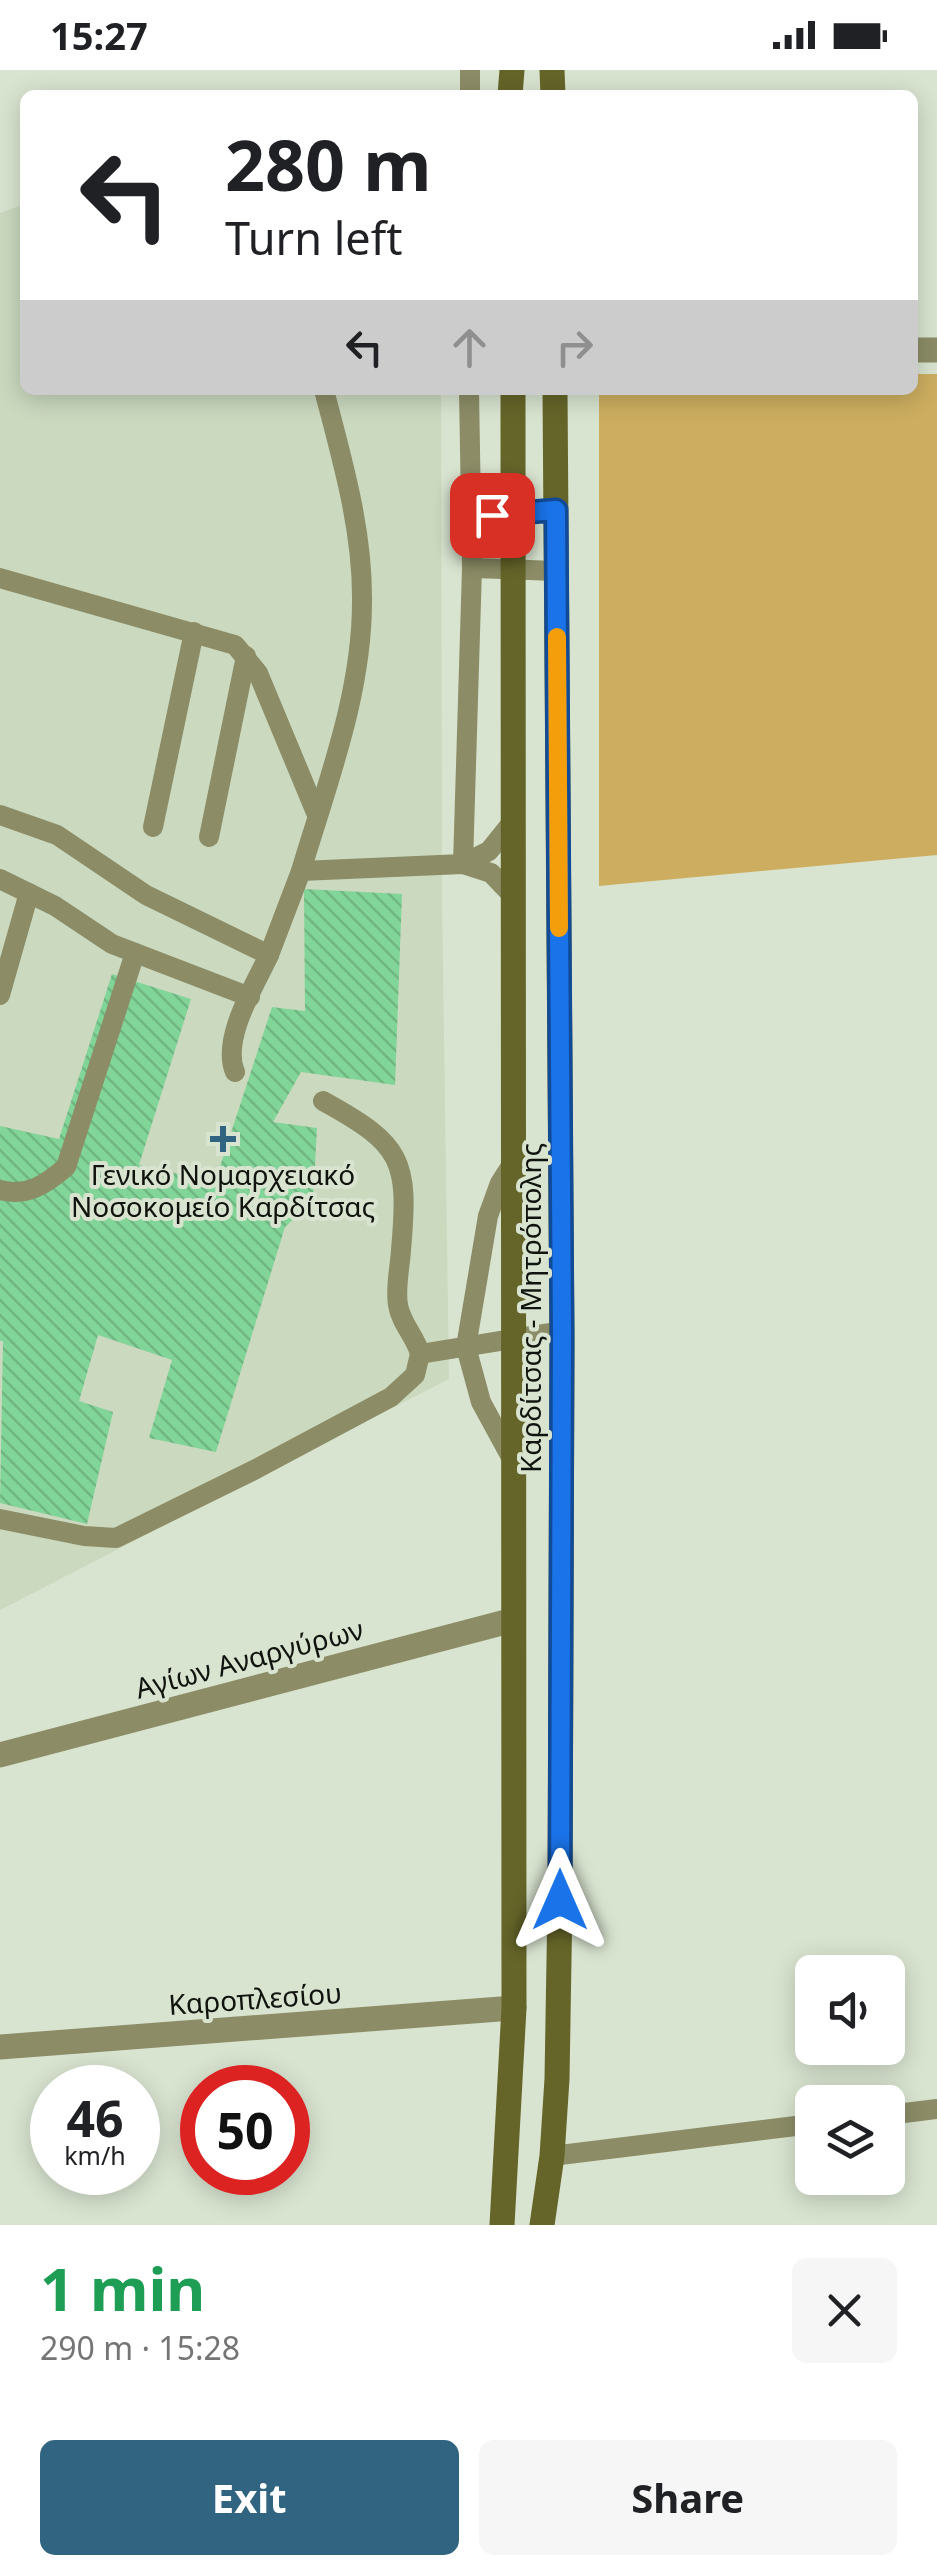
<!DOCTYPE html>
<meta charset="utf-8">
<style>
body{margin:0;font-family:"Noto Sans",sans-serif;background:#f6f6f6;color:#202124;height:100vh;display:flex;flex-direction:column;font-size:38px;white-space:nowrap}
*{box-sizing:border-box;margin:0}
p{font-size:32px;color:#757577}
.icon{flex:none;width:55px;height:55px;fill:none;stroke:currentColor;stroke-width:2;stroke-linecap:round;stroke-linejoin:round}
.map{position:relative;height:2155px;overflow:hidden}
.panel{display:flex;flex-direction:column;background:#fff;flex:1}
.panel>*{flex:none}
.top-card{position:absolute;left:20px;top:20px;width:898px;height:305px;border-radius:15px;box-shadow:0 5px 25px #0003;background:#fff;color:#202124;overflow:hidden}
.tools{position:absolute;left:795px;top:1885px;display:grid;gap:20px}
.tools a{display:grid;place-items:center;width:110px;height:110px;border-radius:15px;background:#fff;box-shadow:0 5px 25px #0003;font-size:50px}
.speed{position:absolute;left:30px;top:1995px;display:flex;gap:20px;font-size:50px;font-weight:700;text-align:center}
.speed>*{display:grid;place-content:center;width:130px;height:130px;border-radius:50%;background:#fff;box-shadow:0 5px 25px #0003;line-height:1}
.speed small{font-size:25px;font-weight:400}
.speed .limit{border:15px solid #d22;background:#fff;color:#111}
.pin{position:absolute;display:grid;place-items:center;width:85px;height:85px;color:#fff;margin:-42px;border-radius:20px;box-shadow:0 5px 15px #0006}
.me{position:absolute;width:110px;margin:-55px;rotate:0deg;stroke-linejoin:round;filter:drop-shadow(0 0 8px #0008)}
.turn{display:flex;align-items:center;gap:35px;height:210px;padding:0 40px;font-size:45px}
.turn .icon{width:130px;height:130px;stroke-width:2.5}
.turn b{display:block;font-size:70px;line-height:85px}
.lanes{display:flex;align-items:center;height:95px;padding:0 40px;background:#0003;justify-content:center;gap:50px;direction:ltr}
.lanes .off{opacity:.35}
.round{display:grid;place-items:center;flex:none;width:105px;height:105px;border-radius:15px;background:#f6f6f6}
.head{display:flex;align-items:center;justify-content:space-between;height:170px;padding:0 40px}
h1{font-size:60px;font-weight:700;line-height:75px;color:#1e9e55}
.cta{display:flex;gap:20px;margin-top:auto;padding:20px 40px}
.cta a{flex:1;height:115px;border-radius:15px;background:#316481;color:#fff;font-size:40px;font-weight:700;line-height:115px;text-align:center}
.cta a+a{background:#f6f6f6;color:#202124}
.status{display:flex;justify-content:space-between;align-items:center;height:70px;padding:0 50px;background:#fff;direction:ltr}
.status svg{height:28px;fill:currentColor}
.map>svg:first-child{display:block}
.built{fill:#cbd9bf}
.green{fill:#cdae60}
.building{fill:url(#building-back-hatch)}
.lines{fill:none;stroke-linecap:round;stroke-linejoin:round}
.service{stroke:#8c8d67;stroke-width:20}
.minor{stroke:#8c8d67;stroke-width:25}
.secondary{stroke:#656529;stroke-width:25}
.route-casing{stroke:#114b97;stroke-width:25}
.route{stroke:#1a73e8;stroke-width:18}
.slow{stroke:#f59e0b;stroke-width:18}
.poi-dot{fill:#316481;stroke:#d9e4d0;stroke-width:4}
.labels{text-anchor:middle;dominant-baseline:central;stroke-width:8;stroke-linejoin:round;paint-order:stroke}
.poi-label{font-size:28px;fill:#11140e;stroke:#d9e4d0}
.street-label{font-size:28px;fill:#11140e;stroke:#d9e4d0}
</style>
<div class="status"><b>15:27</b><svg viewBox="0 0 49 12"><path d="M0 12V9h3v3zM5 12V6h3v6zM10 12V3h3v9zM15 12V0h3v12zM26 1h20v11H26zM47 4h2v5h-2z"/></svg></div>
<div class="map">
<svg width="937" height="2155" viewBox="0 0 937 2155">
<defs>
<pattern id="building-back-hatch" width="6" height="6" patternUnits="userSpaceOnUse" patternTransform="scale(2.5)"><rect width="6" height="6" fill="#82d598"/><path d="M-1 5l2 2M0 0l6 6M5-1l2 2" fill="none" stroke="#6fb682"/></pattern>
</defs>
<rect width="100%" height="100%" fill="#d9e4d0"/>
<polygon class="built" points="25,134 25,320 441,320 442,829 449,1309 0,1540 0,143"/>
<polygon class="green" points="913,304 937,304 937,785 599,816 599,320 912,320"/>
<polygon class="building" points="304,819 402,824 395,1015 301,1002 273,1052 317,1058 313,1131 285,1157 216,1382 149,1368 172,1290 98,1265 79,1331 113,1342 87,1454 0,1433 3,1271 0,1271 0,1056 59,1069 112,904 191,929 139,1095 215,1112 272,937 305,941"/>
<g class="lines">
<g class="service">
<polyline points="470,0 470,25"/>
<polyline points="471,447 556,440"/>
<polyline points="472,498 556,501"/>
<polyline points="0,508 235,575 258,603 317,745"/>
<polyline points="0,745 57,765 146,825 269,885 301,801 463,794 491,803 514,827"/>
<polyline points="153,757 194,562"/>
<polyline points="209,767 246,586"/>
<polyline points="463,794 472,498 469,320"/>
<polyline points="463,794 489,781 514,750"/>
<path d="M 301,801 C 327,714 362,624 362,532 C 363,460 342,389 324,320"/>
<polyline points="0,809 55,836 112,874 250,927"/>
<polyline points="0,925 29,823"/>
<path d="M 235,1002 C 221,969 255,915 269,885"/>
<path d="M 323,1031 C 403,1075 409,1090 401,1180 C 400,1198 395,1218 398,1235 C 401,1254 416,1267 420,1284 L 562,1261"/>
<path d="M 0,1120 C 27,1127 45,1115 66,1097 L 135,883"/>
<polyline points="512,1389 481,1332 466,1277 488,1146 500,1113 514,1091"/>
<polyline points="0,1449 84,1466 116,1468 256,1399 391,1327 415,1305 420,1284"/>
<polyline points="888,2045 937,2039"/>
<polyline points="552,2086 812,2054"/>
</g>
<g class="minor">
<polyline points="912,280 937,280"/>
<polyline points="0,1685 513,1550"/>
<polyline points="0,1977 514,1938"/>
</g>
<g class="secondary">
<polyline points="552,0 553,25"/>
<polyline points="510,25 512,0"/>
<polyline points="502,2155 514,1938 513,320"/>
<polyline points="542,2155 552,2086 557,2009 560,1830 562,1278 555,320"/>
</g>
</g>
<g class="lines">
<g class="route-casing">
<polyline id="route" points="492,445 556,440 562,1261 560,1830"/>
</g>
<use href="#route" class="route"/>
<polyline class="slow" points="557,567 559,858"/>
</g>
<path class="poi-dot" d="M218 1054h10v10h10v10h-10v10h-10v-10h-10v-10h10z"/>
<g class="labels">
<g class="poi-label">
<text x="223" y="1104">Γενικό Νομαρχειακό<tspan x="223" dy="32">Νοσοκομείο Καρδίτσας</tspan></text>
</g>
<g class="street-label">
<text transform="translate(530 1238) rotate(-90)">Καρδίτσας - Μητρόπολης</text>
<text transform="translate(249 1588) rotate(-15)">Αγίων Αναργύρων</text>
<text transform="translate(255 1928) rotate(-4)">Καροπλεσίου</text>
</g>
</g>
</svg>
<div class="tools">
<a><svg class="icon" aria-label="sound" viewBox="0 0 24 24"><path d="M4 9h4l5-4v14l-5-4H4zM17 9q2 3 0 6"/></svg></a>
<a><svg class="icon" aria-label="layers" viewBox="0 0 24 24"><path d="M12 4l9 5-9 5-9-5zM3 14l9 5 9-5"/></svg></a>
</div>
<div class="speed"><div>46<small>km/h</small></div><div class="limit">50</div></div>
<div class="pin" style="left:492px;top:445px;background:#d93025"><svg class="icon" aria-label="arrive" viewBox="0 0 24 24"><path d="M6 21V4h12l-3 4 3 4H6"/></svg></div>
<svg class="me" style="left:560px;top:1830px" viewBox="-20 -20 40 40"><path d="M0-17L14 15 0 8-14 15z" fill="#1a73e8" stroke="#fff" stroke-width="4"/></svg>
<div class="top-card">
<div class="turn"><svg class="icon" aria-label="left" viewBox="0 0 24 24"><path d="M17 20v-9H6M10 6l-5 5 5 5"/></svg><div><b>280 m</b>Turn left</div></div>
<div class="lanes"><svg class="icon" aria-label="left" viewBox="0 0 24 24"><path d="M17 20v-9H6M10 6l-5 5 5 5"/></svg><svg class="icon off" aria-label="ahead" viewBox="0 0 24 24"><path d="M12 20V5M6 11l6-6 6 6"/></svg><svg class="icon off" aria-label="right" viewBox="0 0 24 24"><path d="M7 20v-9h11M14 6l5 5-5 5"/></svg></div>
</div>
</div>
<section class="panel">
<div class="head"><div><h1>1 min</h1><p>290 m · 15:28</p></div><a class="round"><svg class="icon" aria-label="close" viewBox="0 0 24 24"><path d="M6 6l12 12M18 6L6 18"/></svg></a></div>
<div class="cta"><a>Exit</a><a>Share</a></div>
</section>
